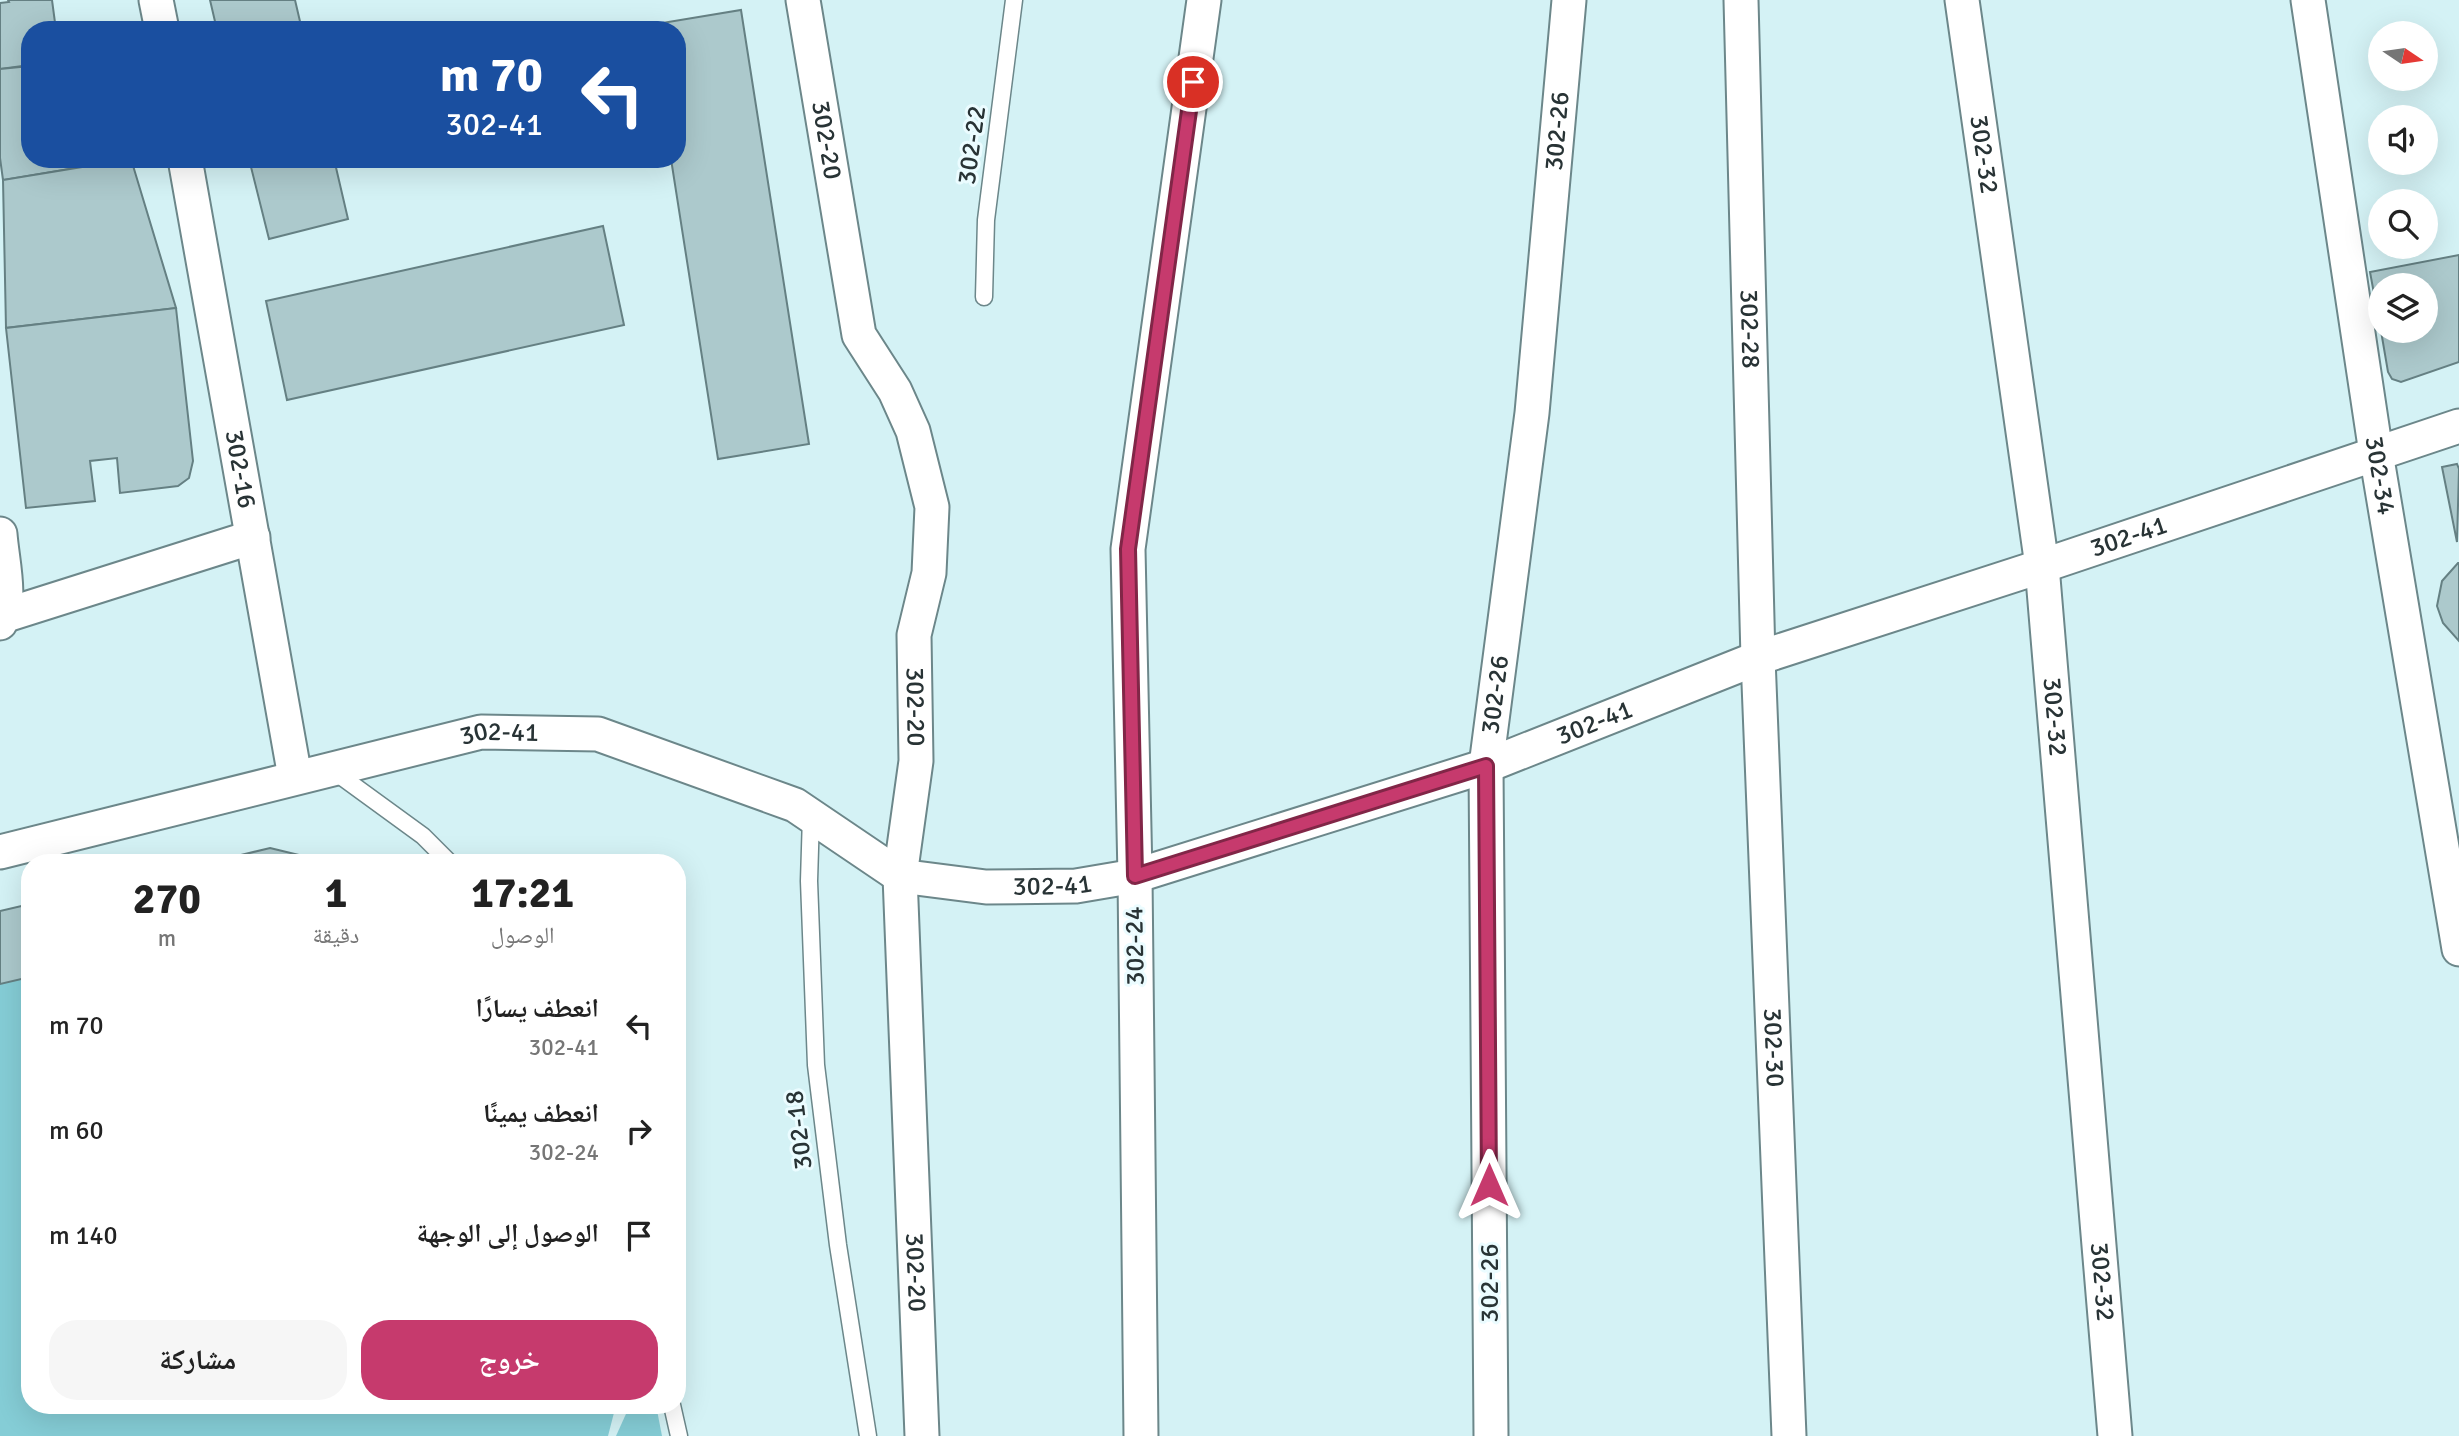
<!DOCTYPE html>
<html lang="ar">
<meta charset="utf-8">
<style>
body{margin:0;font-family:Signika,"Noto Naskh Arabic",sans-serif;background:#f6f6f6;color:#222;direction:rtl;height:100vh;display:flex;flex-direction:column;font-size:26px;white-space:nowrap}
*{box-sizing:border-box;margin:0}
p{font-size:23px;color:#767676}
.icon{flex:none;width:38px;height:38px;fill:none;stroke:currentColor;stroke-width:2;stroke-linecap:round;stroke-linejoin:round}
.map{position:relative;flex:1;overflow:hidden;direction:ltr}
.panel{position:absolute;left:21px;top:854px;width:665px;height:560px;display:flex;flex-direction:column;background:#fff;border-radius:28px;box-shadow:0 7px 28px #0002;direction:rtl}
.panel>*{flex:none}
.banner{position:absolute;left:21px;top:21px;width:665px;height:147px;border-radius:28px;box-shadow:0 7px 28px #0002;direction:rtl;background:#1a4fa0;color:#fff;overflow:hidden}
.needle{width:46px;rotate:103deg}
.buttons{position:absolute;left:2368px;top:21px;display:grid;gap:14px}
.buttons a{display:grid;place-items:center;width:70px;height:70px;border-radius:50%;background:#fff;box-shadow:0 7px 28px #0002;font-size:35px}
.pin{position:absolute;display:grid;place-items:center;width:60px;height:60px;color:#fff;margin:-30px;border:4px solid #fff;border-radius:50%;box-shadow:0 2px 7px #0007}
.me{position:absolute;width:77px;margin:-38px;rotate:0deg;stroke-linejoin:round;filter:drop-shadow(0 0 5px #0008)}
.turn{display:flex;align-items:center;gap:24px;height:147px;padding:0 28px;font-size:32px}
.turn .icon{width:91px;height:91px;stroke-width:2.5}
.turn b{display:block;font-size:49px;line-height:60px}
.eta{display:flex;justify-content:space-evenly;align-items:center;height:119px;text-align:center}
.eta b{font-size:42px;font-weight:700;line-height:49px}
.primary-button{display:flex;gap:14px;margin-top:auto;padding:14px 28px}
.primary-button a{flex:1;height:80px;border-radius:28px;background:#c63a6d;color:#fff;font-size:28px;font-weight:700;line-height:80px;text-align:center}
.primary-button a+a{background:#f6f6f6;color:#222}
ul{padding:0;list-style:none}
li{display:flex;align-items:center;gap:21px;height:105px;padding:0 28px}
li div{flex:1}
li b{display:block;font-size:26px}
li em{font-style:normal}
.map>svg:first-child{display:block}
.green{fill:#85cdd6}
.building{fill:#acc9cc;stroke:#658083;stroke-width:2}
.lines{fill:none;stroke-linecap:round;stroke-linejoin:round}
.service-casing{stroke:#6c878a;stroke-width:19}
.minor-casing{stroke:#6c878a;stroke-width:37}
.service{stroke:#fff;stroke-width:16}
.minor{stroke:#fff;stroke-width:33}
.route-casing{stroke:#812647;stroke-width:18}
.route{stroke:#c63a6d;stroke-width:12}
.labels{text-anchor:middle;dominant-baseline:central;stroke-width:6;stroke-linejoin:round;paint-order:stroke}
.street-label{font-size:26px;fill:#283335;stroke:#ebfcff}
</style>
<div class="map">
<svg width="2459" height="1436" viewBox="0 0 2459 1436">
<rect width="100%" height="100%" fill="#d4f2f5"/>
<g class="green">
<polygon points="30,904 30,1405 616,1405 608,1436 0,1436 0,911"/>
<polygon points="630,1405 656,1405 662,1436 616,1436"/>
</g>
<g class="building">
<polygon points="8,0 52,0 56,30 30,30 30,65 0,69 0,3 9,2"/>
<polygon points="210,0 295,0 302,30 217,30"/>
<polygon points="741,10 809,444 718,459 671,159 677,159 677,30 651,30 650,25"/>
<polygon points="30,66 30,159 130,159 3,180 0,158 0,69"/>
<polygon points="131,159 176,308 6,328 3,180"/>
<polygon points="249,159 334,159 348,219 269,239"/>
<polygon points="603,226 624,325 287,400 266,301"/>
<polygon points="2459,255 2459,362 2401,382 2392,379 2388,372 2381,331 2426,331 2426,285 2380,285 2380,326 2370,272"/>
<polygon points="176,308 193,461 189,478 178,486 120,493 117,458 90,461 95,501 26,508 6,328"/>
<polygon points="2457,464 2459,469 2457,542 2442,467"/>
<polygon points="2458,563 2459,563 2459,641 2443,623 2437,606 2442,581"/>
<polygon points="270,848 332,863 208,863"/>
<polygon points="30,904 30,977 0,984 0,911"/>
</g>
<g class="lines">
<g class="service-casing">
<g id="service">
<polyline points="984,297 986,220 1014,0"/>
<polyline points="331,769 423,836 450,863"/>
<polyline points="811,816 809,881 816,1065 838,1245 868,1436"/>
<polyline points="672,1405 679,1436"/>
</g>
</g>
<g class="minor-casing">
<g id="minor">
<polyline points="156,0 162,30"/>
<path id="s1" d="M 803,0 L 859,335 L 895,391 L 913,431 L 932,507 L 929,573 L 914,635 L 916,761 L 900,876 L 922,1436"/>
<path id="s2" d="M 1741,0 L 1758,658 L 1789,1436"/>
<path id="s3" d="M 1962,0 L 2042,566 L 2115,1436"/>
<path id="s4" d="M 2308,0 L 2376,453 L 2459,949"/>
<path id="s5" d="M 185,159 L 295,777"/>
<path d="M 0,534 C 2,561 12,597 0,623"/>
<polyline points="3,616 253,537"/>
<path id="s6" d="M 0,852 L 481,732 L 598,734 L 795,805 L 900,876 L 986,887 L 1076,886 L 1135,876 L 1486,766 L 1758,658 L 2042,566 L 2459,426"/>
<polyline points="1141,1436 1135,876 1128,549 1204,0"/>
<path id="s7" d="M 1491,1436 L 1486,766 L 1532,413 L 1569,0"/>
</g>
</g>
<use href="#service" class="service"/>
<use href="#minor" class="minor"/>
</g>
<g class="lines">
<g class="route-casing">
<polyline id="route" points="1193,82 1128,549 1135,876 1486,766 1489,1185"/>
</g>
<use href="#route" class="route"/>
</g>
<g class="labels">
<g class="street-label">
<text stroke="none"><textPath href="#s7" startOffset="1309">302-26</textPath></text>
<text stroke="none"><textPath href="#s1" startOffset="142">302-20</textPath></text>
<text transform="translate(972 145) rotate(-82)">302-22</text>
<text stroke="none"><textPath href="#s3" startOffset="156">302-32</textPath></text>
<text stroke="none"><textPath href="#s2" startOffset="329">302-28</textPath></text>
<text stroke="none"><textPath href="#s5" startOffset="315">302-16</textPath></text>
<text stroke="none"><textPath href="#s4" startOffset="481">302-34</textPath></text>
<text stroke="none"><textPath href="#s6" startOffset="2236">302-41</textPath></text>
<text stroke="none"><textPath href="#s7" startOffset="742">302-26</textPath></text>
<text stroke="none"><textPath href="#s1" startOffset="730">302-20</textPath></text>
<text stroke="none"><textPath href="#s3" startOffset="723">302-32</textPath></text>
<text stroke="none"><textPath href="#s6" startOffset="1670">302-41</textPath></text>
<text stroke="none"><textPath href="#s6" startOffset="514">302-41</textPath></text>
<text stroke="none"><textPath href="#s6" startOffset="1102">302-41</textPath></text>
<text transform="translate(1135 946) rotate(-91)">302-24</text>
<text stroke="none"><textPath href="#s2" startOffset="1048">302-30</textPath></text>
<text transform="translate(799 1130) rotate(-97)">302-18</text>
<text stroke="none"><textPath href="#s1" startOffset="1297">302-20</textPath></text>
<text stroke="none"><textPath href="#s3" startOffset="1290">302-32</textPath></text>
<text transform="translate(1490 1283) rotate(-90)">302-26</text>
</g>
</g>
</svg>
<div class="buttons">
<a><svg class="needle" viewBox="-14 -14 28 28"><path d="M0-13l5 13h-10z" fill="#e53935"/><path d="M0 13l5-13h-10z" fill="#767676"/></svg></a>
<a><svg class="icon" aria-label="sound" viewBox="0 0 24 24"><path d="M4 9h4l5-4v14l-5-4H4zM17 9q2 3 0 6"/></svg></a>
<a><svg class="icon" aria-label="search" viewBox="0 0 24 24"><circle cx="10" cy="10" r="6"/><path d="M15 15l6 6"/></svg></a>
<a><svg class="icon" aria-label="layers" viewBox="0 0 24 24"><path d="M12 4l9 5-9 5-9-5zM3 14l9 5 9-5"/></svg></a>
</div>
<div class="pin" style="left:1193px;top:82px;background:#d93025"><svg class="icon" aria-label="arrive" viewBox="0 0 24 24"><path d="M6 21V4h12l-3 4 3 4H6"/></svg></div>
<svg class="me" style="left:1489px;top:1185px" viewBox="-20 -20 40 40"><path d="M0-17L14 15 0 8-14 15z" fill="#c63a6d" stroke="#fff" stroke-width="4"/></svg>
<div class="banner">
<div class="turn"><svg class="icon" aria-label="left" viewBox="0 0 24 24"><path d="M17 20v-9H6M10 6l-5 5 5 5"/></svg><div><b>70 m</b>302-41</div></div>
</div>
<section class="panel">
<div class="eta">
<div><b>17:21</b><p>الوصول</p></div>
<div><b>1</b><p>دقيقة</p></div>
<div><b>270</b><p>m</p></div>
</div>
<ul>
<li><svg class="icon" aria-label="left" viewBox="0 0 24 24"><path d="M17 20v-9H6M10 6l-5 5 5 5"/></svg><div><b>انعطف يسارًا</b><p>302-41</p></div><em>70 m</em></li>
<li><svg class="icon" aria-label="right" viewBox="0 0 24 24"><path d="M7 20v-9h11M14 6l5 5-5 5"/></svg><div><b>انعطف يمينًا</b><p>302-24</p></div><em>60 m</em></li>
<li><svg class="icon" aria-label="arrive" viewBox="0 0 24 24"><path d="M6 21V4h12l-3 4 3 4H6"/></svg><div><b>الوصول إلى الوجهة</b></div><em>140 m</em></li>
</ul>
<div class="primary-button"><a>خروج</a><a>مشاركة</a></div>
</section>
</div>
